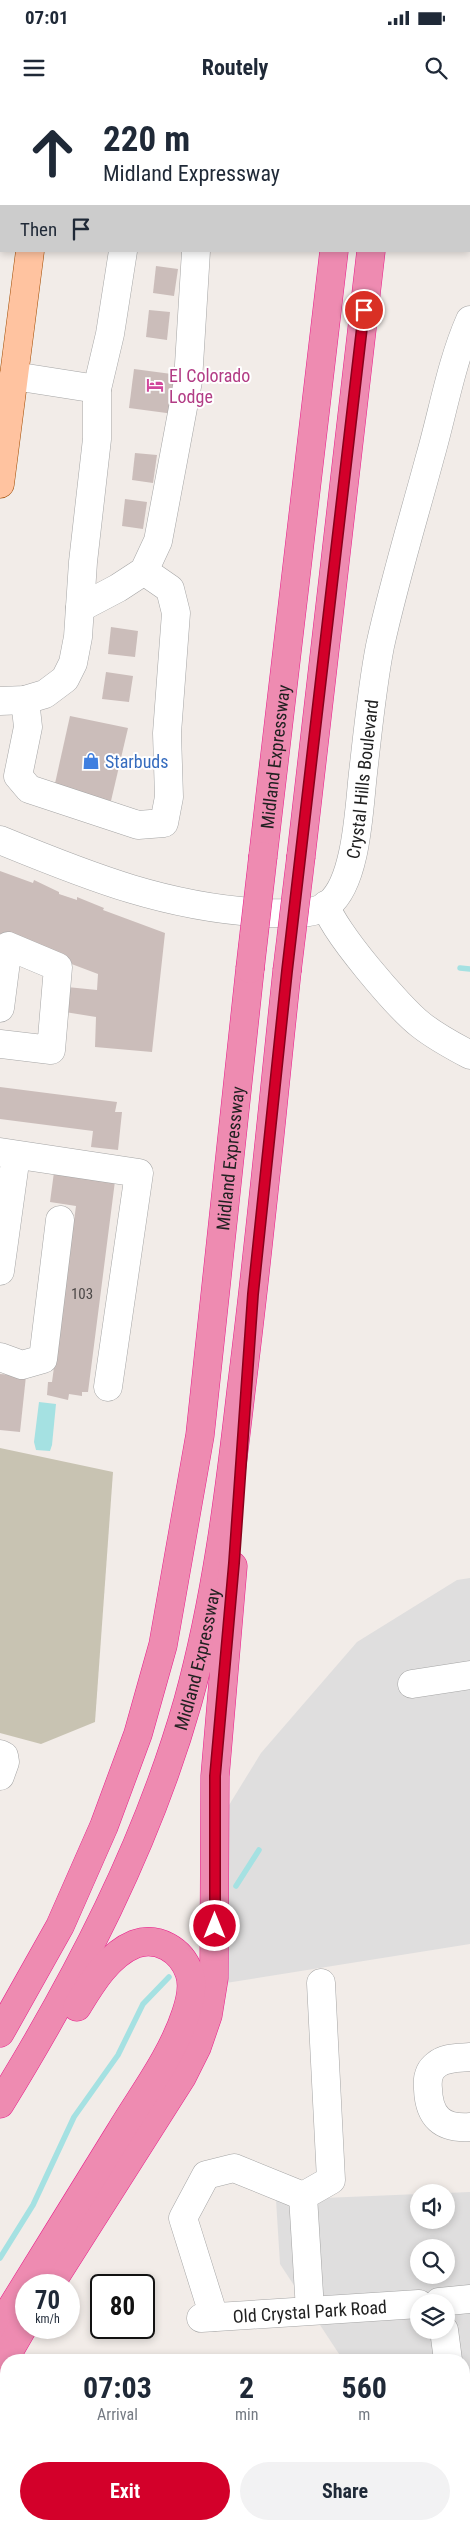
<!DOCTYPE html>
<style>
body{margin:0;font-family:"Roboto Condensed",sans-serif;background:#f2f2f3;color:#1f2937;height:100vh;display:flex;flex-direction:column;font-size:19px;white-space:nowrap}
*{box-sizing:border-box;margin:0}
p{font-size:16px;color:#747a83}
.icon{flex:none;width:28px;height:28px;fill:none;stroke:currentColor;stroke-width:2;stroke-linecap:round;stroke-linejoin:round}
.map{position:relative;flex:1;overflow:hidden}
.sheet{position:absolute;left:0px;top:2254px;width:470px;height:176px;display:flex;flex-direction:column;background:#fff;border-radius:20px 20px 0 0;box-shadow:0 2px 8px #0003}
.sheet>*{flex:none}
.hud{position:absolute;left:0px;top:0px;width:470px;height:152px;box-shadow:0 2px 8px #0003;background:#fff;color:#1f2937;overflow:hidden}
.fabs{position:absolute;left:410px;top:2084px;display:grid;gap:10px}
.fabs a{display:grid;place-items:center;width:45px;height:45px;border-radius:50%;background:#fff;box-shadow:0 2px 8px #0003;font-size:25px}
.speed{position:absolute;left:15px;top:2174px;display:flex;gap:10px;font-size:25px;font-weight:700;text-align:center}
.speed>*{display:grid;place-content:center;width:65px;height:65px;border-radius:50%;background:#fff;box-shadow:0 2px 8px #0003;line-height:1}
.speed small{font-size:12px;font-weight:400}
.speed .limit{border:2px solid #111;border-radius:8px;background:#fff;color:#111}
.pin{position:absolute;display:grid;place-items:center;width:42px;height:42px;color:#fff;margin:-21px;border:2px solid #fff;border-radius:50%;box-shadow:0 1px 5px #0007}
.me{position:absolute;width:55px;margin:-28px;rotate:0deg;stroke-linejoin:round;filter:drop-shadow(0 0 4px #0008)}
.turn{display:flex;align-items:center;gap:18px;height:105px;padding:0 20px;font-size:22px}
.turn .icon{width:65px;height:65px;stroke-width:2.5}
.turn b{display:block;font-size:35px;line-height:42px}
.then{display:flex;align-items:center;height:48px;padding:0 20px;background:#0003;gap:10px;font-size:19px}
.eta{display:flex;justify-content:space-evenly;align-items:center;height:85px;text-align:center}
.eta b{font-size:30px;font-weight:700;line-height:35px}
.cta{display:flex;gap:10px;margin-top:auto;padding:10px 20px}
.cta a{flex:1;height:58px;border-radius:30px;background:#d3002a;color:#fff;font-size:20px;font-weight:700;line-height:58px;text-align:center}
.cta a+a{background:#f2f2f3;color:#1f2937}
.status{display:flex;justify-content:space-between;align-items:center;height:35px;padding:0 25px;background:#fff;direction:ltr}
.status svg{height:14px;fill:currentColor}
header{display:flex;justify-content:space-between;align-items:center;height:65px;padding:0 20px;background:#fff;font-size:22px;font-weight:700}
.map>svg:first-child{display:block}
.residential{fill:#dfdede;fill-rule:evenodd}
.construction{fill:#c8c3b2}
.park{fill:#cafdc3}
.parking{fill:#e1e1e1}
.water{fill:#a5e1e2}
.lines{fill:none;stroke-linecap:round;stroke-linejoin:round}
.stream{stroke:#a5e1e2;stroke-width:5.5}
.building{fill:#cbbdba}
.minor-casing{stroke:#a5a5a5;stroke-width:29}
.major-casing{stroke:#9f4a00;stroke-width:29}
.highway-casing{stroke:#e81d8b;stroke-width:29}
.minor{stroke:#fff;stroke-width:28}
.major{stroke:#ffc3a0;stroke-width:28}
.highway{stroke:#ee8bb1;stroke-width:28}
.highway-bridge-casing{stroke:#e81d8b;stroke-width:29;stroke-linecap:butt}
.highway-bridge{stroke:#ee8bb1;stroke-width:28}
.route-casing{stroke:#89001b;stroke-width:12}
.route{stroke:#d3002a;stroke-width:9}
.labels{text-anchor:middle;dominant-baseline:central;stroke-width:4;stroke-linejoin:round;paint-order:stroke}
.number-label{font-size:15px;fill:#4c4847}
.hotel-label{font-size:18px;fill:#b23c85;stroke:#fff;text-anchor:start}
.street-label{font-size:18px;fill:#212121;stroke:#fff}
.shop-label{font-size:18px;fill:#366cbe;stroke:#fff;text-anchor:start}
</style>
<div class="status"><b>07:01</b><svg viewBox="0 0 49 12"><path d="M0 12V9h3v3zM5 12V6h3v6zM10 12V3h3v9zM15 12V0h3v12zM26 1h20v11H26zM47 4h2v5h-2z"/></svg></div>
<header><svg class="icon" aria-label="menu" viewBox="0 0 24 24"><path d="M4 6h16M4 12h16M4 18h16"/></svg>Routely<svg class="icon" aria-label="search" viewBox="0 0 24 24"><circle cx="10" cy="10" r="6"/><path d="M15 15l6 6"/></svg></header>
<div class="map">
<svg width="470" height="2429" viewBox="0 0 470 2429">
<rect width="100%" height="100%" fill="#f2ece8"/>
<g class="residential">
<polygon points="470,1478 470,1844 226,1883 226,1710 261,1653 357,1542 457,1480"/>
<path d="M 470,2092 L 470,2411 L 464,2403 L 464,2260 L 343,2260 L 280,2164 L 276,2100 L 419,2094 L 419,2120 L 446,2120 L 446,2093 ZM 419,2148 L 446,2148 L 446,2175 L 419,2175 ZM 419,2202 L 446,2202 L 446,2230 L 419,2230 Z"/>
</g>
<polygon class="construction" points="0,1348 113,1372 95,1622 41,1644 0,1633"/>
<polygon class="park" points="0,2378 6,2383 6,2424 55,2424 61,2429 0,2429"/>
<polygon class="parking" points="6,2413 6,2424 34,2424 38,2429 0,2429 0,2414"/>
<polygon class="water" points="39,1302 56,1304 52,1345 50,1351 36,1350 34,1342"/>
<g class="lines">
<g class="stream">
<polyline points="460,868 470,869"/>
<polyline points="236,1786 259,1750"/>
<polyline points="0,2158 33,2105 74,2017 118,1955 143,1904 169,1877"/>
</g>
</g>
<g class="building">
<polygon points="156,166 178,169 174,196 153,193"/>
<polygon points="149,210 170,212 167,240 146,237"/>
<polygon points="134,269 179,275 174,314 129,308"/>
<polygon points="135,353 157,355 153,383 132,380"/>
<polygon points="125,399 147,402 143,429 122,426"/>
<polygon points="111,527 138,531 135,557 108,554"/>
<polygon points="106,572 133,576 129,602 102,599"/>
<polygon points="70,616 128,628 111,701 54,688"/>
<polygon points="0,771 33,783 34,780 59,792 59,794 77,800 77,797 104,808 103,810 165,833 152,952 95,947 96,917 65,912 67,887 97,890 98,874 0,837"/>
<polygon points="0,987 117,1002 115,1012 122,1012 118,1050 91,1047 93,1031 0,1019"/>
<polygon points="54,1072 115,1081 88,1292 82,1292 82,1296 69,1294 68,1300 47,1295 48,1282 52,1282 76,1106 50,1102"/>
<polygon points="0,1274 26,1276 20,1332 0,1330"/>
<polygon points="464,2419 470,2429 310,2429 359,2424 464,2424"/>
</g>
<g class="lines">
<g class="minor-casing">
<g id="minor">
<polyline points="14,276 97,289"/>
<polyline points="80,508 118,488 144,471 158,441 188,281 196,151"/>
<polyline points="25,600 28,627 18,676 29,689 138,725 164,723 169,697 167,633 176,513 170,489 144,471"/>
<polyline points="0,601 25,600 45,594 65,579 73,563 78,537 83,462 97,339 97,289 110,234 123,151"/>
<path id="s1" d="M 0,740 C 90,777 170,809 269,813 C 288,813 314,816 329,804 C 357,781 359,707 363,673 C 368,630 372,587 380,546 C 394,482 413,420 430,357 C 443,312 451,263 470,220"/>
<path d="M 326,805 C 331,829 400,909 421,925 C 436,937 453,946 470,955"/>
<polyline points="0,908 8,846 58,867 51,950 0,944"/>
<polyline points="0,1052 139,1073 108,1287"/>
<polyline points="0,1171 16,1055"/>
<polyline points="0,1257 22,1265 43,1259 60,1120"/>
<polyline points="412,1584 470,1575"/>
<polyline points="0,1654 4,1656 5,1662 0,1676"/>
<path d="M 470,1957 C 459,1958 445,1957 436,1965 C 428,1971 427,1980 428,1989 C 429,2017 442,2029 470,2027"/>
<polyline points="439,2202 470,2199"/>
<polyline points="310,2210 303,2096 331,2080 321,1883"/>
<polyline points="214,2217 183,2118 206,2075 234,2068 303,2096"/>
<path id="s2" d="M 201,2218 L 419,2204"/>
<polyline points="444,2230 448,2260"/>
<polyline points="464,2289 470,2299"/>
<polyline points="151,2429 155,2424"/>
</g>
</g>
<g class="major-casing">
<g id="major">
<polyline points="49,1 49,0"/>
<polyline points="0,384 30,151"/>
<polyline points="0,2305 6,2310"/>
<polyline points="0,2350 6,2356"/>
<polyline points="84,2424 90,2429"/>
<polyline points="126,2424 129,2429"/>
</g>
</g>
<g class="highway-casing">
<g id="highway">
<polyline points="351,1 351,0"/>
<polyline points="388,1 389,0"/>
<path id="s3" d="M 263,756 L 334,151"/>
<polyline points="301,756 371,151"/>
<path id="s4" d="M 0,1933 L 60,1826 L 104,1726 L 138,1634 L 163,1545 L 200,1335 L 250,869"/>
<path id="s5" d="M 0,2004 C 78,1877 147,1745 188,1601 C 216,1500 229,1395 241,1291 C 259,1151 272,1011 287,871"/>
<polyline points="50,2185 182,1977 197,1947 208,1915 214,1878 215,1676 233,1466"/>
<path d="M 0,2226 C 40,2161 80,2097 120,2032 C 143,1994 172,1956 186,1913 C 190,1901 194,1885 189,1872 C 181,1850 158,1836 135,1844 C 108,1855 91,1884 77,1907"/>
<polyline points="0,2267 26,2222"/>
</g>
</g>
<use href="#minor" class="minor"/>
<use href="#major" class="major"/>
<use href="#highway" class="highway"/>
<g class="highway-bridge-casing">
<g id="highway-bridge">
<polyline points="250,869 263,756"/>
<polyline points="287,871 301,756"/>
</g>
</g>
<use href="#highway-bridge" class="highway-bridge"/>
</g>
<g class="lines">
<g class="route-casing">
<polyline id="route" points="215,1826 215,1676 234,1463 253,1194 287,871 364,210"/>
</g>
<use href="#route" class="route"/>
</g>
<defs>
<g id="hotel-bare" transform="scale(1.35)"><path d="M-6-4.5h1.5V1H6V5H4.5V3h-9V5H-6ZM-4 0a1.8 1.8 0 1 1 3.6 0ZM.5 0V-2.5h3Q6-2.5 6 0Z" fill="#d1479c" stroke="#fff" stroke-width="2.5" paint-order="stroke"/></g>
<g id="shop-bare" transform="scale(1.35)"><path d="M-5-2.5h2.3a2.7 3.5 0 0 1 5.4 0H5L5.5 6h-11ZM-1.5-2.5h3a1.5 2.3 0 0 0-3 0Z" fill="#3f7fe0" stroke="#fff" stroke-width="2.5" paint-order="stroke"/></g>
</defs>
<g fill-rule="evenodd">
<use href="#hotel-bare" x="155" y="285"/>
<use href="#shop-bare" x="91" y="661"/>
</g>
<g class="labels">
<g class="number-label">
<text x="82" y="1194">103</text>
</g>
<g class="hotel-label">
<text x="169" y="275">El Colorado<tspan x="169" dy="21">Lodge</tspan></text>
</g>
<g class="street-label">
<text stroke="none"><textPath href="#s3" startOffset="100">Midland Expressway</textPath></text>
<text stroke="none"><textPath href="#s1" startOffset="474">Crystal Hills Boulevard</textPath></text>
<text stroke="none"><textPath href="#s4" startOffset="914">Midland Expressway</textPath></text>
<text stroke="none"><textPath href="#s5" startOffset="489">Midland Expressway</textPath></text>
<text stroke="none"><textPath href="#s2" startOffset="109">Old Crystal Park Road</textPath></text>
</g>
<g class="shop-label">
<text x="105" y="661">Starbuds</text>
</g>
</g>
</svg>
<div class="fabs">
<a><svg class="icon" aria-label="sound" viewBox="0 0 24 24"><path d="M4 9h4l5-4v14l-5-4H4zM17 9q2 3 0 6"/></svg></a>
<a><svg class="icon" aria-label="search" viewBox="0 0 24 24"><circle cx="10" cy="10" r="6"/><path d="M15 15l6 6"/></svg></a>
<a><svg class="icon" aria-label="layers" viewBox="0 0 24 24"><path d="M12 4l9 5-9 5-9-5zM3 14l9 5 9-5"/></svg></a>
</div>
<div class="speed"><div>70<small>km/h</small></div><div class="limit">80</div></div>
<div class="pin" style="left:364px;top:210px;background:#d93025"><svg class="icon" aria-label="arrive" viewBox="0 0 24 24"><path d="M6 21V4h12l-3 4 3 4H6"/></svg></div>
<svg class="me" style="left:215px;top:1826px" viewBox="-20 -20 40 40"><circle r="17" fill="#d3002a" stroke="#fff" stroke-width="3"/><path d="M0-11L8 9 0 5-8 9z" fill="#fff"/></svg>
<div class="hud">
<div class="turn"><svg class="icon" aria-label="ahead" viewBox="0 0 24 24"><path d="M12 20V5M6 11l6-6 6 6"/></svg><div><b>220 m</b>Midland Expressway</div></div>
<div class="then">Then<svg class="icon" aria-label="arrive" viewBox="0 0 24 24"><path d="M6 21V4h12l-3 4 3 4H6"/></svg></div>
</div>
<section class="sheet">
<div class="eta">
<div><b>07:03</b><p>Arrival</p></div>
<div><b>2</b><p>min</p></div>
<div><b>560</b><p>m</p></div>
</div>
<div class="cta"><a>Exit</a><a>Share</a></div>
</section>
</div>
